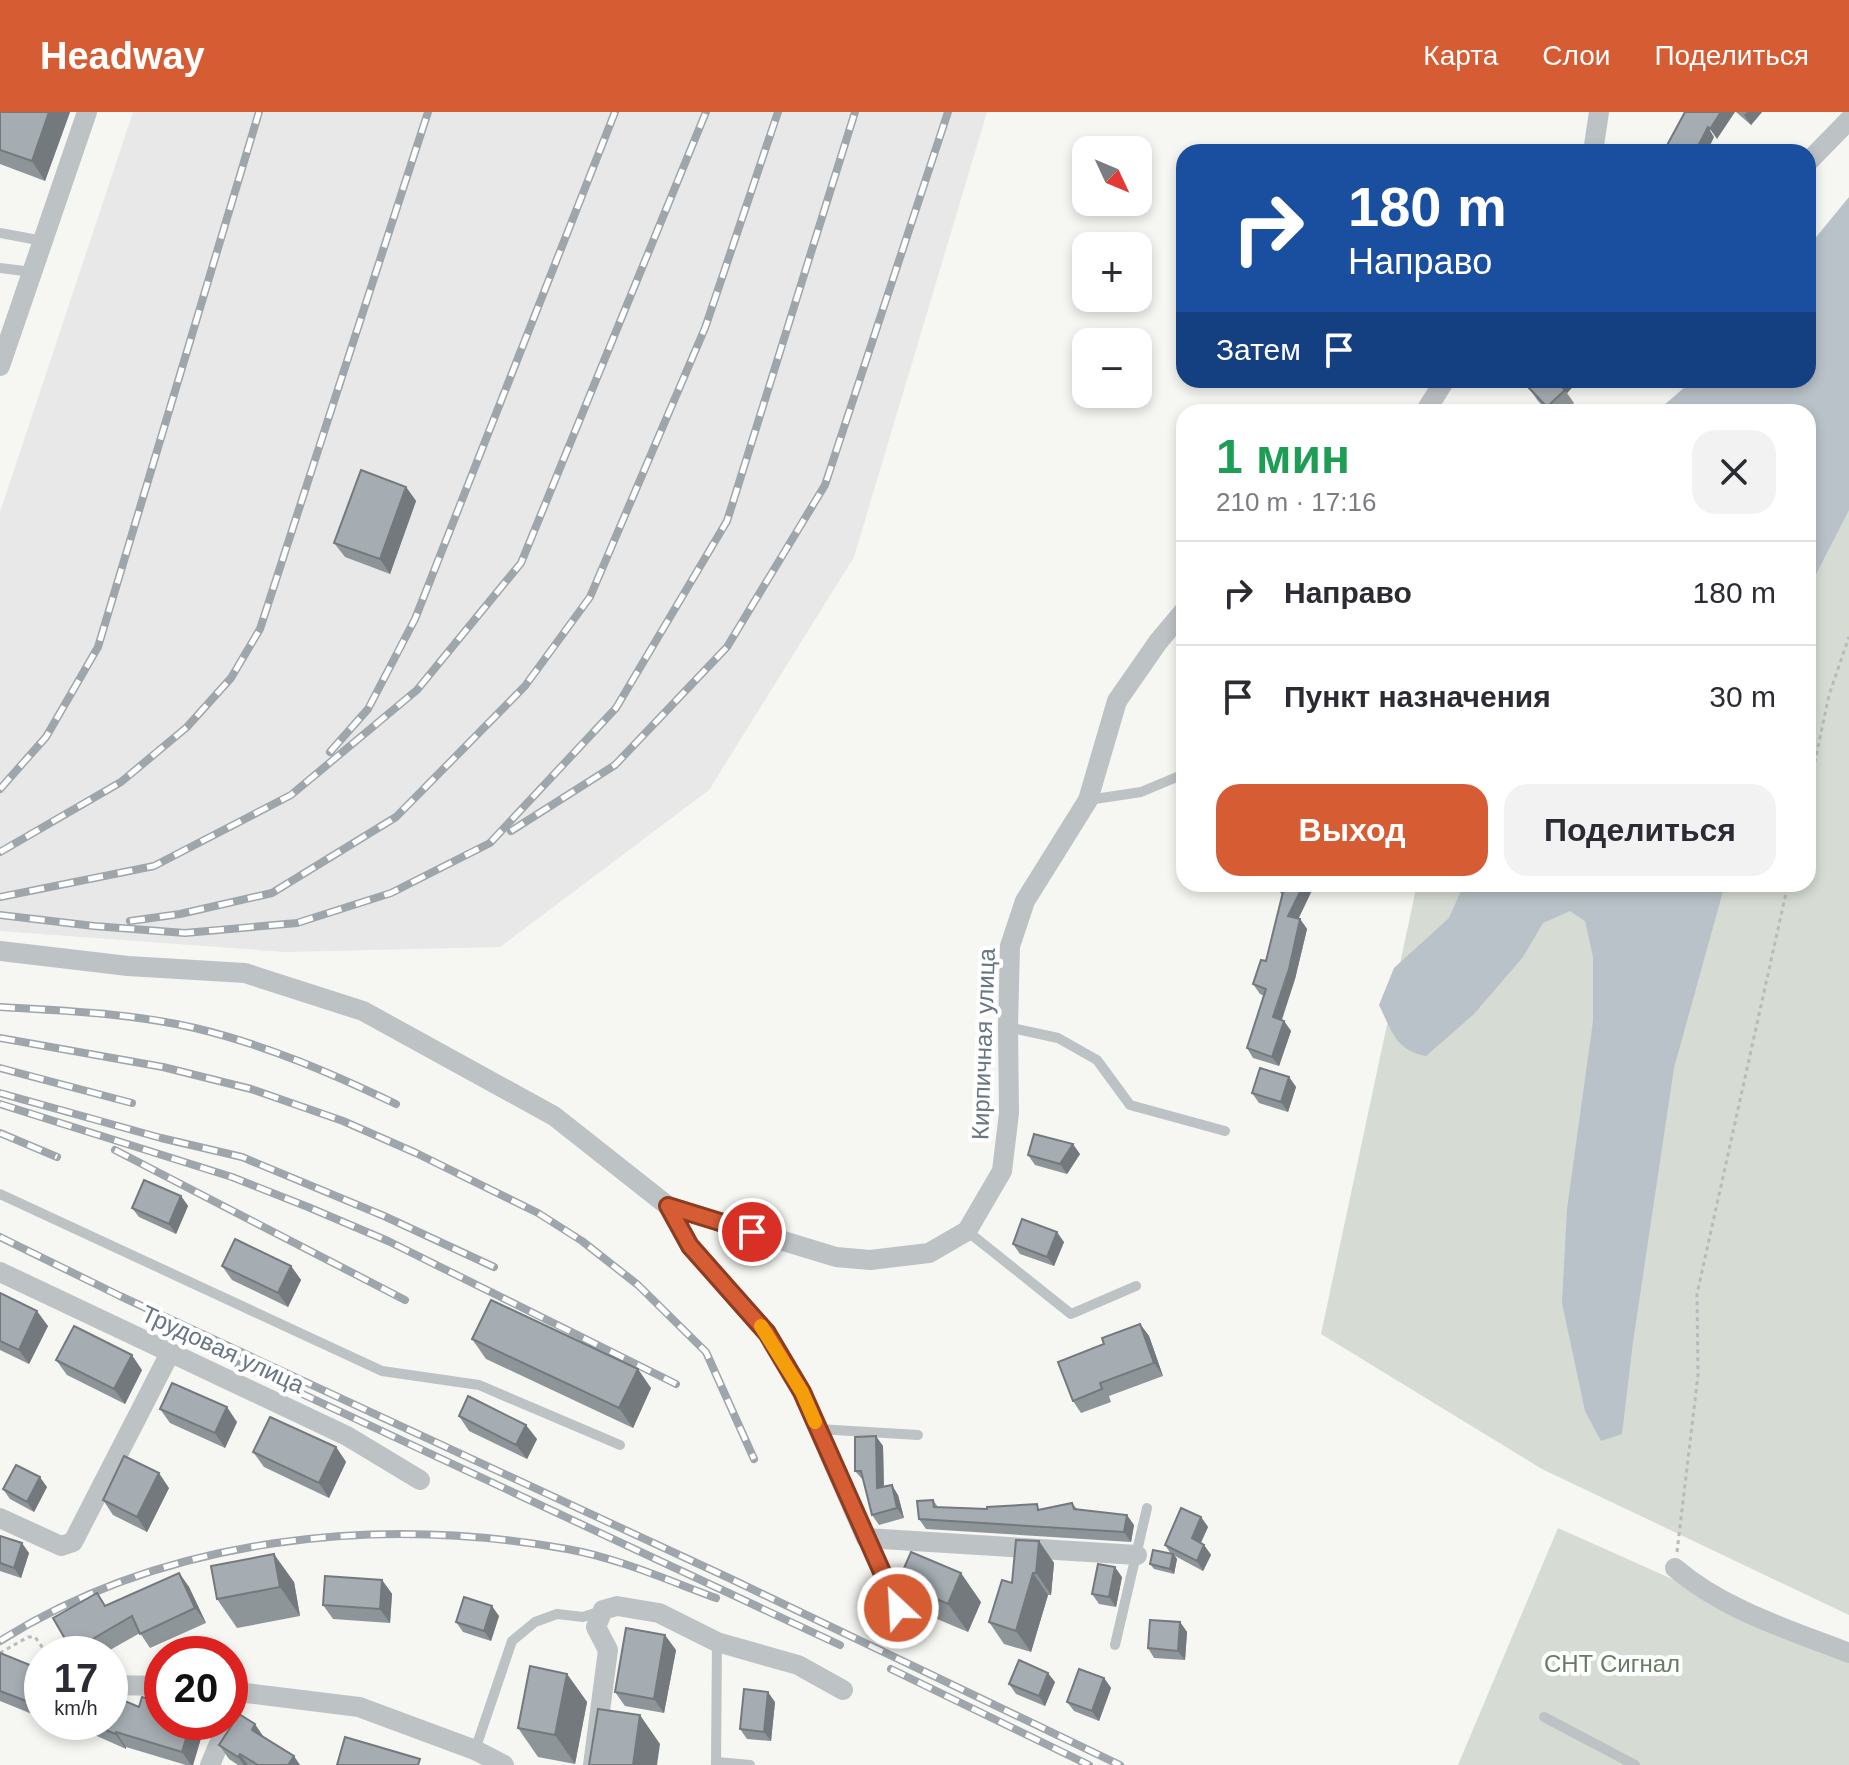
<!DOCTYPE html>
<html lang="ru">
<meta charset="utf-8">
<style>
body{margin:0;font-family:Helvetica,sans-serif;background:#f2f2f3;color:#2b2b33;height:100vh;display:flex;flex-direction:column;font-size:30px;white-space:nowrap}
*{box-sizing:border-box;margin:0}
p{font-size:26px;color:#7c7c81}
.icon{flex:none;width:44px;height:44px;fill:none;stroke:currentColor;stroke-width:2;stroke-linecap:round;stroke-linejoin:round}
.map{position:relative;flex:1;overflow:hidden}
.drawer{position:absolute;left:1176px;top:292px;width:640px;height:488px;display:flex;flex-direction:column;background:#fff;border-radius:24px;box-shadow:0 4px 12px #0003}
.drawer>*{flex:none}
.top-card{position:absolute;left:1176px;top:32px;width:640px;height:244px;border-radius:24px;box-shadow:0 4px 12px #0003;background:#1a4fa0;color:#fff;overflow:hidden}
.needle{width:52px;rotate:134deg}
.buttons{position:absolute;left:1072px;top:24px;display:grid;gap:16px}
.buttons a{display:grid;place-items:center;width:80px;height:80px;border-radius:16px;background:#fff;box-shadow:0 4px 12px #0003;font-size:40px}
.speed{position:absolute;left:24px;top:1524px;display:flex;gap:16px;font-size:40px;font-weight:700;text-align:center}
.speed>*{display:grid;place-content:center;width:104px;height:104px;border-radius:50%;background:#fff;box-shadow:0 4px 12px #0003;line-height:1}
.speed small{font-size:20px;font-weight:400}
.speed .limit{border:12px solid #d22;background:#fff;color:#111}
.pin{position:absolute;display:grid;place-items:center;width:68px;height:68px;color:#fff;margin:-34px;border:4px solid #fff;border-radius:50%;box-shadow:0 2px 8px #0007}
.me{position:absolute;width:88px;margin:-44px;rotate:335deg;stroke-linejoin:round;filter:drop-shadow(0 0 6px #0008)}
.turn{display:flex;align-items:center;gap:28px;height:168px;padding:0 40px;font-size:36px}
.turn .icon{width:104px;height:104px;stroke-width:2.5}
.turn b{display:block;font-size:56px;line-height:68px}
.then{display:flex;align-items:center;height:76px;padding:0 40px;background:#0003;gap:16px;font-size:30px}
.round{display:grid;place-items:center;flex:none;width:84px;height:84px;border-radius:24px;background:#f2f2f3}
.summary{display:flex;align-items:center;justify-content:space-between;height:136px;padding:0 40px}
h1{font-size:48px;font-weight:700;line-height:60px;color:#1e9e55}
.button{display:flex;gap:16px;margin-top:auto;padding:16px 40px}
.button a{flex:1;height:92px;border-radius:24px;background:#d65c33;color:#fff;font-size:32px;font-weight:700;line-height:92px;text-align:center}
.button a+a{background:#f2f2f3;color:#2b2b33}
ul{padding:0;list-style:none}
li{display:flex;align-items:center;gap:24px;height:104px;padding:0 40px;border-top:2px solid #e1e1e2}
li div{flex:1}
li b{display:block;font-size:30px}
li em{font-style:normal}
header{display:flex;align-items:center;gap:48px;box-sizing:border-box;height:112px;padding:0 40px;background:#d65c33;color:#fff}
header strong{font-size:38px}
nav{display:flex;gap:44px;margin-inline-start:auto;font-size:28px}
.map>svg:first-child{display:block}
.built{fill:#e7e8e7}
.green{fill:#d6dbd3}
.water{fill:#b9c2c8}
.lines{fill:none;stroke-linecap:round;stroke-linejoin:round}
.path{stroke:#b8bbbd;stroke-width:3;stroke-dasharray:4 4;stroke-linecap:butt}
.lane{stroke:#bdc2c5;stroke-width:10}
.street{stroke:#bdc2c5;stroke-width:20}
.rail-casing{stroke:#9fa6ab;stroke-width:8}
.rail{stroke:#fff;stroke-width:5;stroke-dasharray:15;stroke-linecap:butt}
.wall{fill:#8e9599}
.shaded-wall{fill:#74797d}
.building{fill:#a5adb2;stroke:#74797d;stroke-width:2}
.route-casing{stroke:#8b3c21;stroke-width:20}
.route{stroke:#d65c33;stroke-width:14}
.slow{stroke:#f59e0b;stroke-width:14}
.labels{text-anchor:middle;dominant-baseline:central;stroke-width:8;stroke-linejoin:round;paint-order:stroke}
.street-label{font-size:24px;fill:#677682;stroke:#fff}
.park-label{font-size:24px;fill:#697a66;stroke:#fff}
</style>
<header>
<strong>Headway</strong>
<nav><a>Карта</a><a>Слои</a><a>Поделиться</a></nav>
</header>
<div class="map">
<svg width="1849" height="1653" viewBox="0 0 1849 1653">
<rect width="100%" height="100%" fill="#f6f6f3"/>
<polygon class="built" points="133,0 987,0 854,445 709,678 500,835 285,840 0,819 0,400"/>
<g class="green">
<polygon points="1849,256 1849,1503 1542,1357 1321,1222 1417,772 1808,772 1808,300"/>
<polygon points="1558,1416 1849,1546 1849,1653 1458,1653"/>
</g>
<g class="water">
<polygon points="1849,85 1849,398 1808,478 1808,300 1656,300 1693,268 1808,268 1808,135"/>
<path d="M 1464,772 L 1725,772 L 1674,956 L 1633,1230 L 1622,1322 L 1601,1329 L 1585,1299 L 1562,1191 L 1567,1097 L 1593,909 L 1593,845 L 1585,809 L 1570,799 L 1543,811 L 1523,845 L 1474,902 L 1426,944 C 1395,938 1392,919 1379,893 L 1394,856 L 1449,806 Z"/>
</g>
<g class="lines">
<g class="path">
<polyline points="1808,682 1829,583 1849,525"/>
<polyline points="1677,1440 1698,1263 1697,1182 1788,772"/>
<polyline points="0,1541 28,1525 35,1525 47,1542"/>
</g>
<g class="lane">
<polyline points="0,121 43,129"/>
<polyline points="0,156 32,160"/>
<polyline points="1088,688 1141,680 1184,662"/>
<polyline points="1008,915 1058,926 1097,948 1130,993 1225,1019"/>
<polyline points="0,1082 382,1259 479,1273 620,1333"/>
<polyline points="967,1119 1071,1202 1136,1174"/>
<polyline points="818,1317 918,1323"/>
<polyline points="866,1426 898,1496"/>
<polyline points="1115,1533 1147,1396"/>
<polyline points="1544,1605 1635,1653"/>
<polyline points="475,1638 512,1529 535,1510 557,1502 583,1505 601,1499"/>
<polyline points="717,1650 750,1653"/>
<polyline points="716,1653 717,1530"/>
</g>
<g class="street">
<polyline points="1593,40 1599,0"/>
<polyline points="1808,50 1849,8"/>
<polyline points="0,254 87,0"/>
<polyline points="1425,300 1445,268"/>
<polyline points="0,839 128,854 245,861 363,899 554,1004 668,1094 690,1134 767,1221 802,1280 866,1426 1137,1443"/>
<polyline points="668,1094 836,1145 870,1148 929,1141 967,1119 1002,1059 1009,1001 1008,915 1010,834 1025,789 1088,688 1117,589 1158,530 1184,499"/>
<polyline points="0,1160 347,1324 420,1368"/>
<polyline points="0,1406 61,1434 73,1430 170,1241"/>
<path d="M 1675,1456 C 1724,1498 1790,1518 1849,1541"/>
<polyline points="110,1573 162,1574"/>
<polyline points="230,1579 359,1595 475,1638 504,1653"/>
<polyline points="210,1653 228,1610"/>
<polyline points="593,1653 608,1538 596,1515 603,1498 617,1494 659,1501 717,1530 798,1553 843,1578"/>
</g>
<g class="rail-casing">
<g id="rail">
<polyline points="330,640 368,597 415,507 615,0"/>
<polyline points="0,677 46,625 98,535 259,0"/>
<polyline points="511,719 615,653 727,535 825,373 948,0"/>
<polyline points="0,740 121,670 187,615 231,566 260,517 428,0"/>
<polyline points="0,785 154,754 291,683 417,578 521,451 706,0"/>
<polyline points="0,803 94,814 185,821 297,811 391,781 490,731 616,596 727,409 855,0"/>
<polyline points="130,809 180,802 272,781 396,705 525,574 590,485 705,216 778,0"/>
<path d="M 0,895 C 65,899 132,901 195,916 C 266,933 331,961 396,992"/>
<polyline points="0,926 163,955 251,977 343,1009 416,1041 538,1101 582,1129 638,1173 706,1240 754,1347"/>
<polyline points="0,956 132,991"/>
<polyline points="0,981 161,1026 242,1045 384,1104 494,1155"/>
<polyline points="0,992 232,1065 308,1095 388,1129 676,1272"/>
<polyline points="0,1021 57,1045"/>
<polyline points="115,1038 405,1188"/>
<polyline points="0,1125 120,1184 729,1466 1120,1653"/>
<polyline points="191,1230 840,1533"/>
<path d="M 0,1529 C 165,1425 377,1403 567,1437 C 618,1446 667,1468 716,1486"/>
<polyline points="891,1557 1089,1653"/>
</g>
</g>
<use href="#rail" class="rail"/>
</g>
<g class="wall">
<polygon points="0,0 70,0 45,69 0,52"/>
<polygon points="1736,0 1762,0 1751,13"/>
<polygon points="1538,268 1579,268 1567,281 1574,291 1565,300 1548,300 1538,289 1529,276"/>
<polygon points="406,375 416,389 390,462 345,445 334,431"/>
<polygon points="1281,772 1315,772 1298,807 1300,807 1307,817 1295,867 1282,908 1284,909 1291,919 1279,954 1253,946 1247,936 1264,884 1260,882 1253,872 1266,849 1282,783 1278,777"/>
<polygon points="1289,965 1296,975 1288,1000 1259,991 1252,981"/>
<polygon points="1080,1042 1067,1062 1035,1053 1028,1043"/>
<polygon points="181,1084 188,1094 176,1122 139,1105 132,1096"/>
<polygon points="1064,1130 1054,1154 1020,1142 1013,1132"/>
<polygon points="222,1154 291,1154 301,1168 288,1195 232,1168"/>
<polygon points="0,1181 48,1214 29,1252 0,1238"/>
<polygon points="1140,1212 1149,1224 1163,1264 1109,1284 1111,1290 1081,1301 1073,1289 1104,1232"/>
<polygon points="472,1227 651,1276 633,1316 486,1247"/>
<polygon points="56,1248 142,1258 125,1292 67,1263"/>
<polygon points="160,1297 237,1310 225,1336 170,1311"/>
<polygon points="459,1304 537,1327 527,1347 469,1319"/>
<polygon points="883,1334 884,1375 898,1383 904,1406 879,1413 872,1403 863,1368 855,1359"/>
<polygon points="336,1335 346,1350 329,1386 264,1355 253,1340"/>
<polygon points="47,1375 34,1400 10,1387 3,1377"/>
<polygon points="169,1376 147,1420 113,1403 103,1388"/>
<polygon points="933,1388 938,1395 1041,1398 1072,1391 1077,1397 1134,1413 1131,1430 926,1417 919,1407"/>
<polygon points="1201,1405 1208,1415 1201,1431 1204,1433 1211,1443 1203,1459 1175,1444 1177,1447 1174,1462 1154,1457 1150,1452 1171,1442 1165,1433"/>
<polygon points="0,1424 29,1441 21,1466 0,1459"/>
<polygon points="1039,1429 1054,1451 1051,1483 1048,1483 1031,1540 1004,1532 989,1510"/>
<polygon points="179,1461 189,1475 206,1511 150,1536 140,1521 103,1542 74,1542 53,1506 106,1494"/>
<polygon points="1122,1465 1116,1495 1099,1492 1092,1482"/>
<polygon points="382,1468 392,1482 390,1511 333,1507 323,1493"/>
<polygon points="294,1470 300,1504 237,1516 217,1487"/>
<polygon points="898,1470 981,1490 968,1520 918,1499"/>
<polygon points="499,1504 491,1529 463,1520 456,1510"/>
<polygon points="1180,1510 1187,1520 1185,1548 1154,1546 1148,1536"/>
<polygon points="676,1538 664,1601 625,1594 615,1580"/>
<polygon points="0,1541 42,1558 42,1606 0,1589"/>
<polygon points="567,1562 587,1590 575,1652 538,1645 518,1616"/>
<polygon points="1104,1566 1111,1576 1099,1609 1074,1599 1067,1590"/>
<polygon points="1055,1570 1045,1594 1016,1582 1009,1572"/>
<polygon points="775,1590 771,1629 747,1627 740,1617"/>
<polygon points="139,1595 204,1616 193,1653 186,1653 126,1635 126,1637 70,1612 68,1610 110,1610"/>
<polygon points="265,1626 300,1653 238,1653 229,1647 219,1633"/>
</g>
<g class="shaded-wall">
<polygon points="49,0 70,0 45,69 32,49"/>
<polygon points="1721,0 1735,0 1717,27 1710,17"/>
<polygon points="1747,0 1762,0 1751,13 1744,3"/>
<polygon points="1708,15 1714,25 1707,40 1695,40"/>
<polygon points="1558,268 1579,268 1567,281 1556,269"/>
<polygon points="406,375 416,389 390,462 380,447"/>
<polygon points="1304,772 1315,772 1295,814 1288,804"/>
<polygon points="1300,807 1307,817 1295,867 1279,915 1273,905"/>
<polygon points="1284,909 1291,919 1279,954 1272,945"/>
<polygon points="1289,965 1296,975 1288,1000 1281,990"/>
<polygon points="1073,1032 1080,1042 1067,1062 1060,1052"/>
<polygon points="181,1084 188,1094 176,1122 169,1112"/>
<polygon points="1057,1120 1064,1130 1054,1154 1047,1145"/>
<polygon points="291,1154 301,1168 288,1195 278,1181"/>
<polygon points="37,1199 48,1214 29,1252 19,1238"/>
<polygon points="1140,1212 1149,1224 1163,1264 1154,1251"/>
<polygon points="132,1243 142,1258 125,1292 114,1277"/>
<polygon points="638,1257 651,1276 633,1316 619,1296"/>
<polygon points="227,1295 237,1310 225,1336 215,1321"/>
<polygon points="526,1313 537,1327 527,1347 516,1333"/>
<polygon points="876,1324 883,1334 884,1386 877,1376"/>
<polygon points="336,1335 346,1350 329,1386 319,1371"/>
<polygon points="159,1361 169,1376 147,1420 137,1405"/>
<polygon points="40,1365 47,1375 34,1400 27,1390"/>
<polygon points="892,1373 898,1383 904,1406 897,1396"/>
<polygon points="1127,1403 1134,1413 1131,1430 1124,1420"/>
<polygon points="1201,1405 1208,1415 1198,1436 1192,1426"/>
<polygon points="1039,1429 1054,1451 1051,1483 1036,1461"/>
<polygon points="22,1431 29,1441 21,1466 14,1456"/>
<polygon points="1204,1433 1211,1443 1203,1459 1197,1449"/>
<polygon points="274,1442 294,1470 300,1504 280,1475"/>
<polygon points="1173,1442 1177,1447 1174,1462 1170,1457"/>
<polygon points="1115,1455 1122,1465 1116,1495 1109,1485"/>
<polygon points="179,1461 189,1475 206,1511 195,1496"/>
<polygon points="961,1461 981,1490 968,1520 948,1492"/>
<polygon points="1033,1461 1048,1483 1031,1540 1016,1519"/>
<polygon points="382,1468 392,1482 390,1511 380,1497"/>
<polygon points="492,1494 499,1504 491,1529 484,1519"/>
<polygon points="1180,1510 1187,1520 1185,1548 1178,1539"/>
<polygon points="665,1523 676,1538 664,1601 654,1587"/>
<polygon points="1048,1561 1055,1570 1045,1594 1039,1584"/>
<polygon points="567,1562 587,1590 575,1652 555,1623"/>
<polygon points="1104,1566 1111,1576 1099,1609 1092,1599"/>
<polygon points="42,1571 42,1604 34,1592"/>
<polygon points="768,1580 775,1590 771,1629 764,1620"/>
<polygon points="640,1603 660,1632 657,1653 633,1653"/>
<polygon points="191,1610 200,1610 204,1616 193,1653 191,1653 182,1640"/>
<polygon points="255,1612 265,1627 252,1618"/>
<polygon points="116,1620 126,1635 126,1637 115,1622"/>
<polygon points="240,1642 248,1653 244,1653 238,1645"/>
<polygon points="294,1644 300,1653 288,1653"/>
</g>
<g class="building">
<polygon points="0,0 49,0 32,49 0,38"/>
<polygon points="1685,0 1721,0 1710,17 1708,15 1695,40 1657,40 1660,35 1665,37"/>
<polygon points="1538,268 1558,268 1556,269 1565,278 1547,295 1529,276"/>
<polygon points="1510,296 1517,300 1507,300"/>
<polygon points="361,358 406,375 380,447 334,431"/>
<polygon points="1281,772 1304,772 1288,804 1300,807 1289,857 1273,905 1284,909 1272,945 1247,936 1266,877 1253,872 1261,848 1266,849 1283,780 1278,777"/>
<polygon points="1260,956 1289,965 1281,990 1252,981"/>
<polygon points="1034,1022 1073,1032 1060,1052 1028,1043"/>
<polygon points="144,1068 181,1084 169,1112 132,1096"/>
<polygon points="1022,1107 1057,1120 1047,1145 1013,1132"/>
<polygon points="235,1127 291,1154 278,1181 222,1154"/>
<polygon points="0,1181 37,1199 19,1238 0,1229"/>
<polygon points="491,1188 638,1257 619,1296 472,1227"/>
<polygon points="1140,1212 1154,1251 1100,1271 1102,1277 1073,1289 1058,1250 1104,1232 1102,1226"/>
<polygon points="74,1214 132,1243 114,1277 56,1248"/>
<polygon points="172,1271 227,1295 215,1321 160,1297"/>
<polygon points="468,1284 526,1313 516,1333 459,1304"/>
<polygon points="270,1305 336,1335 319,1371 253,1340"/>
<polygon points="876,1324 877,1376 892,1373 897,1396 872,1403 861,1359 855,1359 855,1325"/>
<polygon points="124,1344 159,1361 137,1405 103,1388"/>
<polygon points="16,1353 40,1365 27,1390 3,1377"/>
<polygon points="933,1388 934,1395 987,1397 987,1395 1037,1392 1038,1398 1072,1391 1074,1397 1127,1403 1124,1420 919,1407 917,1389"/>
<polygon points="1181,1396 1201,1405 1192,1426 1204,1433 1197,1449 1165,1433"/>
<polygon points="0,1424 22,1431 14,1456 0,1451"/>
<polygon points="1016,1428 1039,1429 1036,1461 1033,1461 1016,1519 989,1510 1002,1468 1012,1471"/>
<polygon points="1153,1438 1173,1442 1170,1457 1150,1452"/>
<polygon points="911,1440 961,1461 948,1492 898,1470"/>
<polygon points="274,1442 280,1475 217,1487 211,1454"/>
<polygon points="1098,1452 1115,1455 1109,1485 1092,1482"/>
<polygon points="179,1461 195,1496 140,1522 132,1504 72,1539 53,1506 97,1481 105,1494"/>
<polygon points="325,1464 382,1468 380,1497 323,1493"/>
<polygon points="464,1485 492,1494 484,1519 456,1510"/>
<polygon points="1150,1508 1180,1510 1178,1539 1148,1536"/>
<polygon points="626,1516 665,1523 654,1587 615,1580"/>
<polygon points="0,1541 42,1558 42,1571 34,1592 0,1579"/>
<polygon points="1019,1548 1048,1561 1039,1584 1009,1572"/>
<polygon points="530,1554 567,1562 555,1623 518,1616"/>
<polygon points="1079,1557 1104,1566 1092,1599 1067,1590"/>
<polygon points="744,1577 768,1580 764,1620 740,1617"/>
<polygon points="110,1583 139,1595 142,1585 162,1591 162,1610 191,1610 182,1640 116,1620 115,1622 88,1610 110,1610"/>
<polygon points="598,1597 640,1603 633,1653 589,1653"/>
<polygon points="239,1602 255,1612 252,1618 294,1644 288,1653 258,1653 240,1642 238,1645 219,1633"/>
<polygon points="345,1625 420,1647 418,1653 337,1653"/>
</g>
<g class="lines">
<g class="route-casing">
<polyline id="route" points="752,1120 668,1094 690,1134 767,1221 802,1280 898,1496"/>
</g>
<use href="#route" class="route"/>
<polyline class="slow" points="761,1214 802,1280 815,1310"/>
</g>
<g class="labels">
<g class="street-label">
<text transform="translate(983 932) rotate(-88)">Кирпичная улица</text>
<text transform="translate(223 1237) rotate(25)">Трудовая улица</text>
</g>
<g class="park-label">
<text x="1612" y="1551">СНТ Сигнал</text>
</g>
</g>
</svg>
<div class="buttons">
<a><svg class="needle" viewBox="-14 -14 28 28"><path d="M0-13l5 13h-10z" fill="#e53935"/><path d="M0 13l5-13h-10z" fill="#7c7c81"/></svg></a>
<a>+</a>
<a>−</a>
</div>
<div class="speed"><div>17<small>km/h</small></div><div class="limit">20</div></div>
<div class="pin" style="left:752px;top:1120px;background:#d93025"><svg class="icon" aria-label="arrive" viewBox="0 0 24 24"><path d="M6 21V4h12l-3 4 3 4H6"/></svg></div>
<svg class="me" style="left:898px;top:1496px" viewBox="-20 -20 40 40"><circle r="17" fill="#d65c33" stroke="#fff" stroke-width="3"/><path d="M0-11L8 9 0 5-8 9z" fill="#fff"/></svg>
<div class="top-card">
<div class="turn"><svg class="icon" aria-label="right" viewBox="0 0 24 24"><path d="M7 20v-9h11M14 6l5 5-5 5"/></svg><div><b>180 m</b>Направо</div></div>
<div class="then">Затем<svg class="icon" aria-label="arrive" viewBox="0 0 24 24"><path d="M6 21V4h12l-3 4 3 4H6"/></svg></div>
</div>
<section class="drawer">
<div class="summary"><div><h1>1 мин</h1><p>210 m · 17:16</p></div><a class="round"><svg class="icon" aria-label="close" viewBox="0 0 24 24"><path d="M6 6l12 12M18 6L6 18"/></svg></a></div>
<ul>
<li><svg class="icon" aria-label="right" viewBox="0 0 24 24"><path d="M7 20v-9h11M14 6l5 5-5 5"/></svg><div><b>Направо</b></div><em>180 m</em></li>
<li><svg class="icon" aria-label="arrive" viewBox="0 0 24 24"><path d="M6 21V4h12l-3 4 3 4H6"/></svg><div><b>Пункт назначения</b></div><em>30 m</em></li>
</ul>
<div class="button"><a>Выход</a><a>Поделиться</a></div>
</section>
</div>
